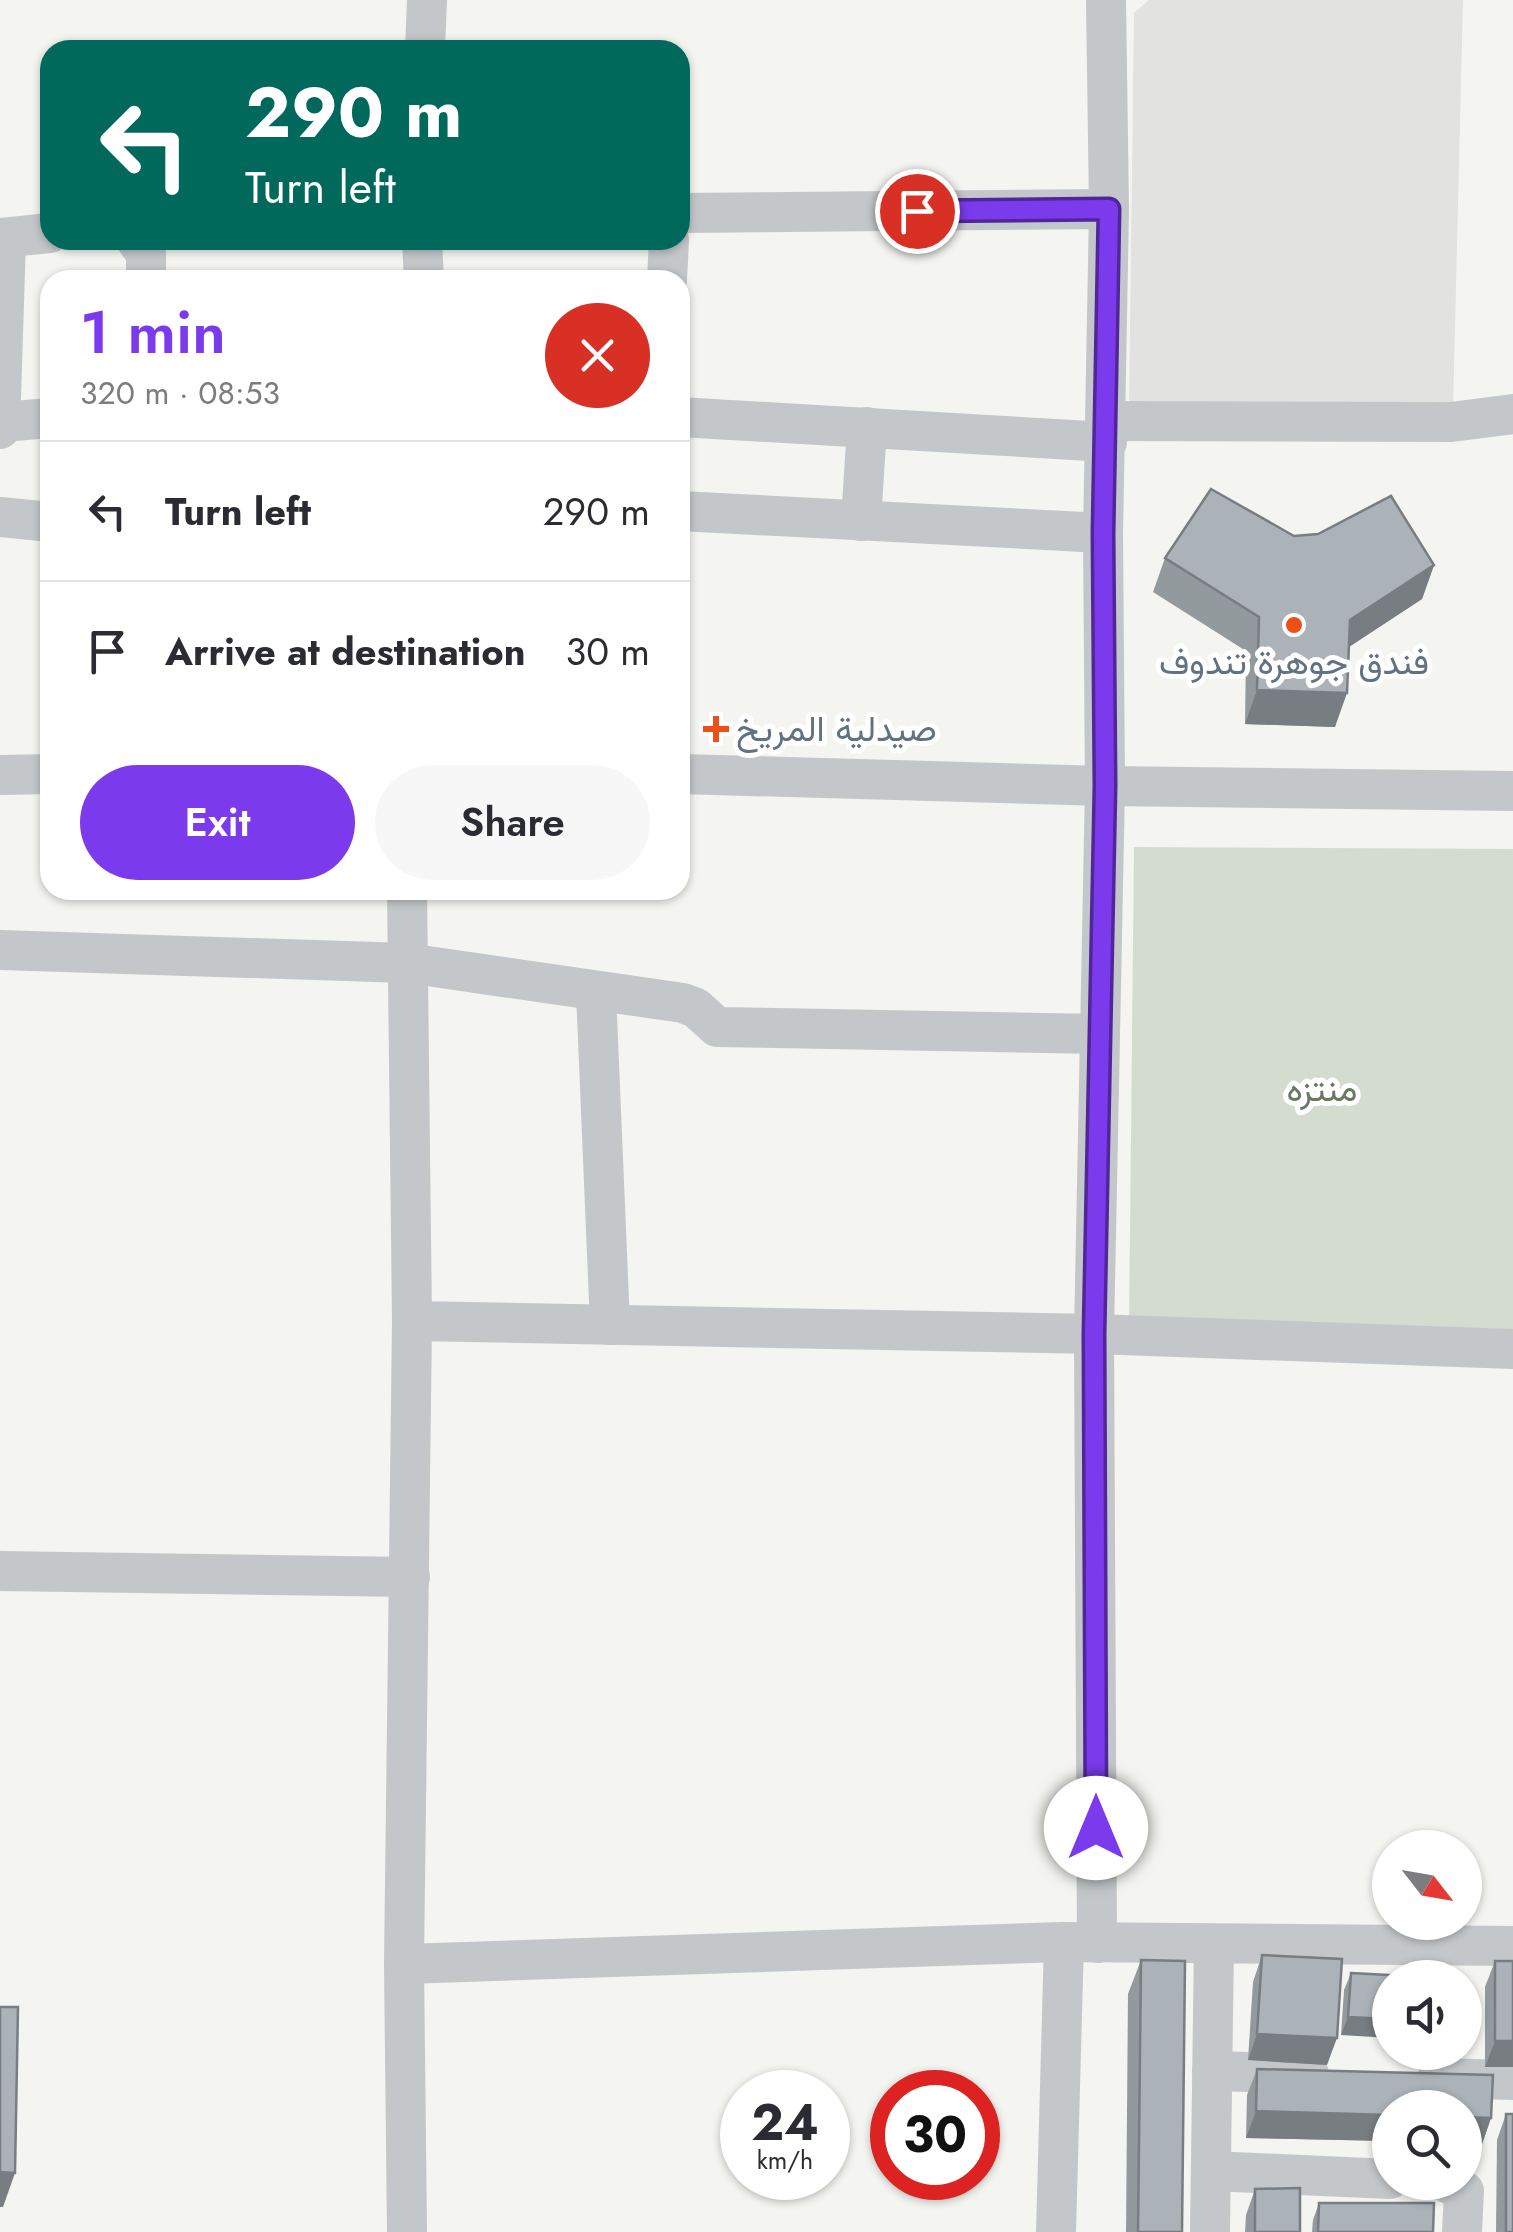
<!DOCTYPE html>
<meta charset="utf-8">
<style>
body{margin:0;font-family:Jost,Vazirmatn,sans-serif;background:#f7f7f7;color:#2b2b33;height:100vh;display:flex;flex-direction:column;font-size:38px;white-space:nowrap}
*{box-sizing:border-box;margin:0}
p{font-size:32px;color:#7c7c81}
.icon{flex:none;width:55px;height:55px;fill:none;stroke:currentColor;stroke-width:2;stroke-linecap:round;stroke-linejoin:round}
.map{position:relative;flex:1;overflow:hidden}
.panel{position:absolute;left:40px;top:270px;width:650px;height:630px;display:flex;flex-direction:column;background:#fff;border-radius:30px;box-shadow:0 2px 8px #0004}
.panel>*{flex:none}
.banner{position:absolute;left:40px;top:40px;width:650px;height:210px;border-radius:30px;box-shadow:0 2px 8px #0004;background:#00695c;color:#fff;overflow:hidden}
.needle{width:65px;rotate:121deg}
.fabs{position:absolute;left:1372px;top:1830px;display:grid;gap:20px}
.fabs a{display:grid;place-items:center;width:110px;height:110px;border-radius:50%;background:#fff;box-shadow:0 2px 8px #0004;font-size:50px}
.speed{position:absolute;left:720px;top:2070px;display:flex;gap:20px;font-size:50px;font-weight:700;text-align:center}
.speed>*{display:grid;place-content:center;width:130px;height:130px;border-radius:50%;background:#fff;box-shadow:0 2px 8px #0004;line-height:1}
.speed small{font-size:25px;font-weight:400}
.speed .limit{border:15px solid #d22;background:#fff;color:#111}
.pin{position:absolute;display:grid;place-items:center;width:85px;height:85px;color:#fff;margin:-42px;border:5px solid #fff;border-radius:50%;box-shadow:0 2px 10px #0007}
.me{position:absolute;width:110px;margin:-55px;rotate:0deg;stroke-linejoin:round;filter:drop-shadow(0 0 8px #0008)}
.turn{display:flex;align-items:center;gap:35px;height:210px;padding:0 40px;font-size:45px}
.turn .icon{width:130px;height:130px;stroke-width:2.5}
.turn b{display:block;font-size:70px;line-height:85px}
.round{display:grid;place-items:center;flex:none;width:105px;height:105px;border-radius:52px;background:#f7f7f7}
.headline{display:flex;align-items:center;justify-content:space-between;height:170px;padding:0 40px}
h1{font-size:60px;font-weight:600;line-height:75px;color:#7c3aed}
.cta{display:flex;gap:20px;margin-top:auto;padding:20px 40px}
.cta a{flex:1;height:115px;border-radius:60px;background:#7c3aed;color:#fff;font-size:40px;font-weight:600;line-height:115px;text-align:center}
.cta a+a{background:#f7f7f7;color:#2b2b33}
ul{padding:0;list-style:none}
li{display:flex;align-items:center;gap:30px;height:140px;padding:0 40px;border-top:2px solid #e1e1e2}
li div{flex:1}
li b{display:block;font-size:38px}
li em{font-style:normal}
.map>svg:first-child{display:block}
.built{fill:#e2e3e1}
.green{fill:#d4dcd0}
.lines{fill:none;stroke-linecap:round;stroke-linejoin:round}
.minor{stroke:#c3c7ca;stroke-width:40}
.wall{fill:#939a9e}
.shaded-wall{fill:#787d81}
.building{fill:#abb3b8;stroke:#787d81;stroke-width:2.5}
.route-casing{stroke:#51269a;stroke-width:25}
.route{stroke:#7c3aed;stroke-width:18}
.poi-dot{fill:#ee4f16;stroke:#fff;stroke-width:4}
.labels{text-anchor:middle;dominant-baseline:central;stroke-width:10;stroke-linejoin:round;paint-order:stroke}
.poi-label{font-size:35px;fill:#617383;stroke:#fff}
.park-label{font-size:35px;fill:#657a60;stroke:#fff}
</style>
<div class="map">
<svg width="1513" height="2232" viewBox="0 0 1513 2232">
<rect width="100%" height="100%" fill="#f4f4f0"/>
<polygon class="built" points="1149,0 1463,0 1453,409 1129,406 1134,13"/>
<polygon class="green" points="1134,847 1513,849 1513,1332 1129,1330"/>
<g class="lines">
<g class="minor">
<polyline points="425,50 427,0"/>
<polyline points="680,213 1109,209"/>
<polyline points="0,238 50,233"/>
<polyline points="136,240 146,254 146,280"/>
<polyline points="422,240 424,280"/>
<polyline points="667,280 669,240"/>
<polyline points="680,417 1107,442"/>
<polyline points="1106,421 1451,422 1513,414"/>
<polyline points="2,422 50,418"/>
<polyline points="0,429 6,239"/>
<polyline points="680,511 1103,533"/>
<polyline points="0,517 50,522"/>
<polyline points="861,521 867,427"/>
<polyline points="680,774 1105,786 1513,791"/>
<polyline points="0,775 50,774"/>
<polyline points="407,890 412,1321 404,1964 407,2232"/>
<polyline points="0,950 407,963 683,1003 696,1008 717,1027 1100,1034"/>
<polyline points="596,992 610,1325"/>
<polyline points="412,1321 1094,1334 1513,1349"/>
<polyline points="0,1571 410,1577"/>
<polyline points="1097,1943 1094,1334 1105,786 1103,533 1109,209 1106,0"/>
<polyline points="404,1964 1064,1942 1513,1946"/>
<polyline points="1212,2071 1309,2074"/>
<polyline points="1437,2078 1513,2080"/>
<polyline points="1211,2171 1390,2179"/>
<polyline points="1445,2182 1464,2191 1462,2232"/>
<polyline points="1056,2232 1064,1942"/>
<polyline points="1210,2232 1214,1944"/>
</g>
</g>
<g class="wall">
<polygon points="1294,536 1434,565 1422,599 1349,647 1335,727 1245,724 1246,651 1153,592 1165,558"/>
<polygon points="1262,1955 1327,2065 1248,2060 1253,1982"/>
<polygon points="1141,1960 1182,2232 1126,2232 1128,1994"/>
<polygon points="1495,1961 1513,2067 1485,2067 1485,1987"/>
<polygon points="1351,1973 1446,1978 1341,2035 1344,1990"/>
<polygon points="1257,2069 1493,2075 1491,2118 1482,2144 1465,2144 1465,2108 1390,2108 1390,2141 1246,2138 1247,2095"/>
<polygon points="1506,2114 1513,2232 1496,2232 1497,2140"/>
<polygon points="1255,2189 1300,2232 1245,2232 1246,2215"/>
<polygon points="1319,2203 1433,2232 1312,2232 1313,2220"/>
</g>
<g class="shaded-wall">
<polygon points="1434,565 1422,599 1338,654 1350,620"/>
<polygon points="1257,690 1347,693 1335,727 1245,724"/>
<polygon points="1348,2017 1390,2019 1390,2038 1341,2035"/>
<polygon points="1257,2034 1337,2038 1327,2065 1248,2060"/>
<polygon points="1495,2041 1513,2041 1513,2067 1485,2067"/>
<polygon points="1256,2111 1390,2115 1390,2141 1246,2138"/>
<polygon points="1465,2117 1491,2118 1482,2144 1465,2144"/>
<polygon points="0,2172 15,2173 3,2207 0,2207"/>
</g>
<g class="building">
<polygon points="1211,489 1294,536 1318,534 1391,496 1434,565 1350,620 1347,693 1257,690 1259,617 1165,558"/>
<polygon points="1262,1955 1342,1959 1337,2038 1257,2034"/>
<polygon points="1141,1960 1185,1961 1182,2232 1138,2232"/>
<rect x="1495" y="1961" width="18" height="80"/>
<polygon points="1351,1973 1446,1978 1390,1978 1390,2019 1348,2017"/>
<polygon points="0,2007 18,2007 15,2173 0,2172"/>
<polygon points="1257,2069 1493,2075 1491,2118 1465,2117 1465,2108 1390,2108 1390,2115 1256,2111"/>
<rect x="1506" y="2114" width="7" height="118"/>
<polygon points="1300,2188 1300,2232 1255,2232 1255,2189"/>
<polygon points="1319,2203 1434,2203 1433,2232 1318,2232"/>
</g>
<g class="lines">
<g class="route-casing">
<polyline id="route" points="917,211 1109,209 1103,533 1105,786 1094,1334 1096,1828"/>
</g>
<use href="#route" class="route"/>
</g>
<g class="poi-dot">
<circle cx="1294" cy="625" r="10"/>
<path d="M711 714h10v10h10v10h-10v10h-10v-10h-10v-10h10z"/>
</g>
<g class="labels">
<g class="poi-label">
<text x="1294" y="662">فندق جوهرة تندوف</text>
<text x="736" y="729" text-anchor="start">صيدلية المريخ</text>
</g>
<g class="park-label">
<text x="1322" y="1089">منتزه</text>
</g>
</g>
</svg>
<div class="fabs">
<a><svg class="needle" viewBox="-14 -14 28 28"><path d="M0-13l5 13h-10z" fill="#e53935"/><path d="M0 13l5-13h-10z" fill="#7c7c81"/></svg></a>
<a><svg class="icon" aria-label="sound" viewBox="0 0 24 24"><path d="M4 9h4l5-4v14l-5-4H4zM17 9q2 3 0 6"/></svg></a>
<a><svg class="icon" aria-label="search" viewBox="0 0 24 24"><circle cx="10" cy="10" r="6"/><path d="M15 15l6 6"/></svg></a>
</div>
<div class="speed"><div>24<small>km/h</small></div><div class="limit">30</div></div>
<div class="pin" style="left:917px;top:211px;background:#d93025"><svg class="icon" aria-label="arrive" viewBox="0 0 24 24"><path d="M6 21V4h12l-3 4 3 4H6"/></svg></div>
<svg class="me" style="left:1096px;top:1828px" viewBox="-20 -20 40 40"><circle r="19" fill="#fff"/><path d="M0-13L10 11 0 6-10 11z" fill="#7c3aed"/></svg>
<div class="banner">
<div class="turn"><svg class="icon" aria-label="left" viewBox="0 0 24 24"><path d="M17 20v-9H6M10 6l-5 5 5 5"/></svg><div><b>290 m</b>Turn left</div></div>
</div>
<section class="panel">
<div class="headline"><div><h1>1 min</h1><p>320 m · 08:53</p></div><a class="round" style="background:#d93025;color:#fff"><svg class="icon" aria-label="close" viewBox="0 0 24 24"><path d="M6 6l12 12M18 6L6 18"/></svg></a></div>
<ul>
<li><svg class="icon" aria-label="left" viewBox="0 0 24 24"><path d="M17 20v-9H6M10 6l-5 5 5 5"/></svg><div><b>Turn left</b></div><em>290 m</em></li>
<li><svg class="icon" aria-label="arrive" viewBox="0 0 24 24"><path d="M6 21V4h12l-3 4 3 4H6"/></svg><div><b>Arrive at destination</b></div><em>30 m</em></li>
</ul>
<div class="cta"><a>Exit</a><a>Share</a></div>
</section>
</div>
